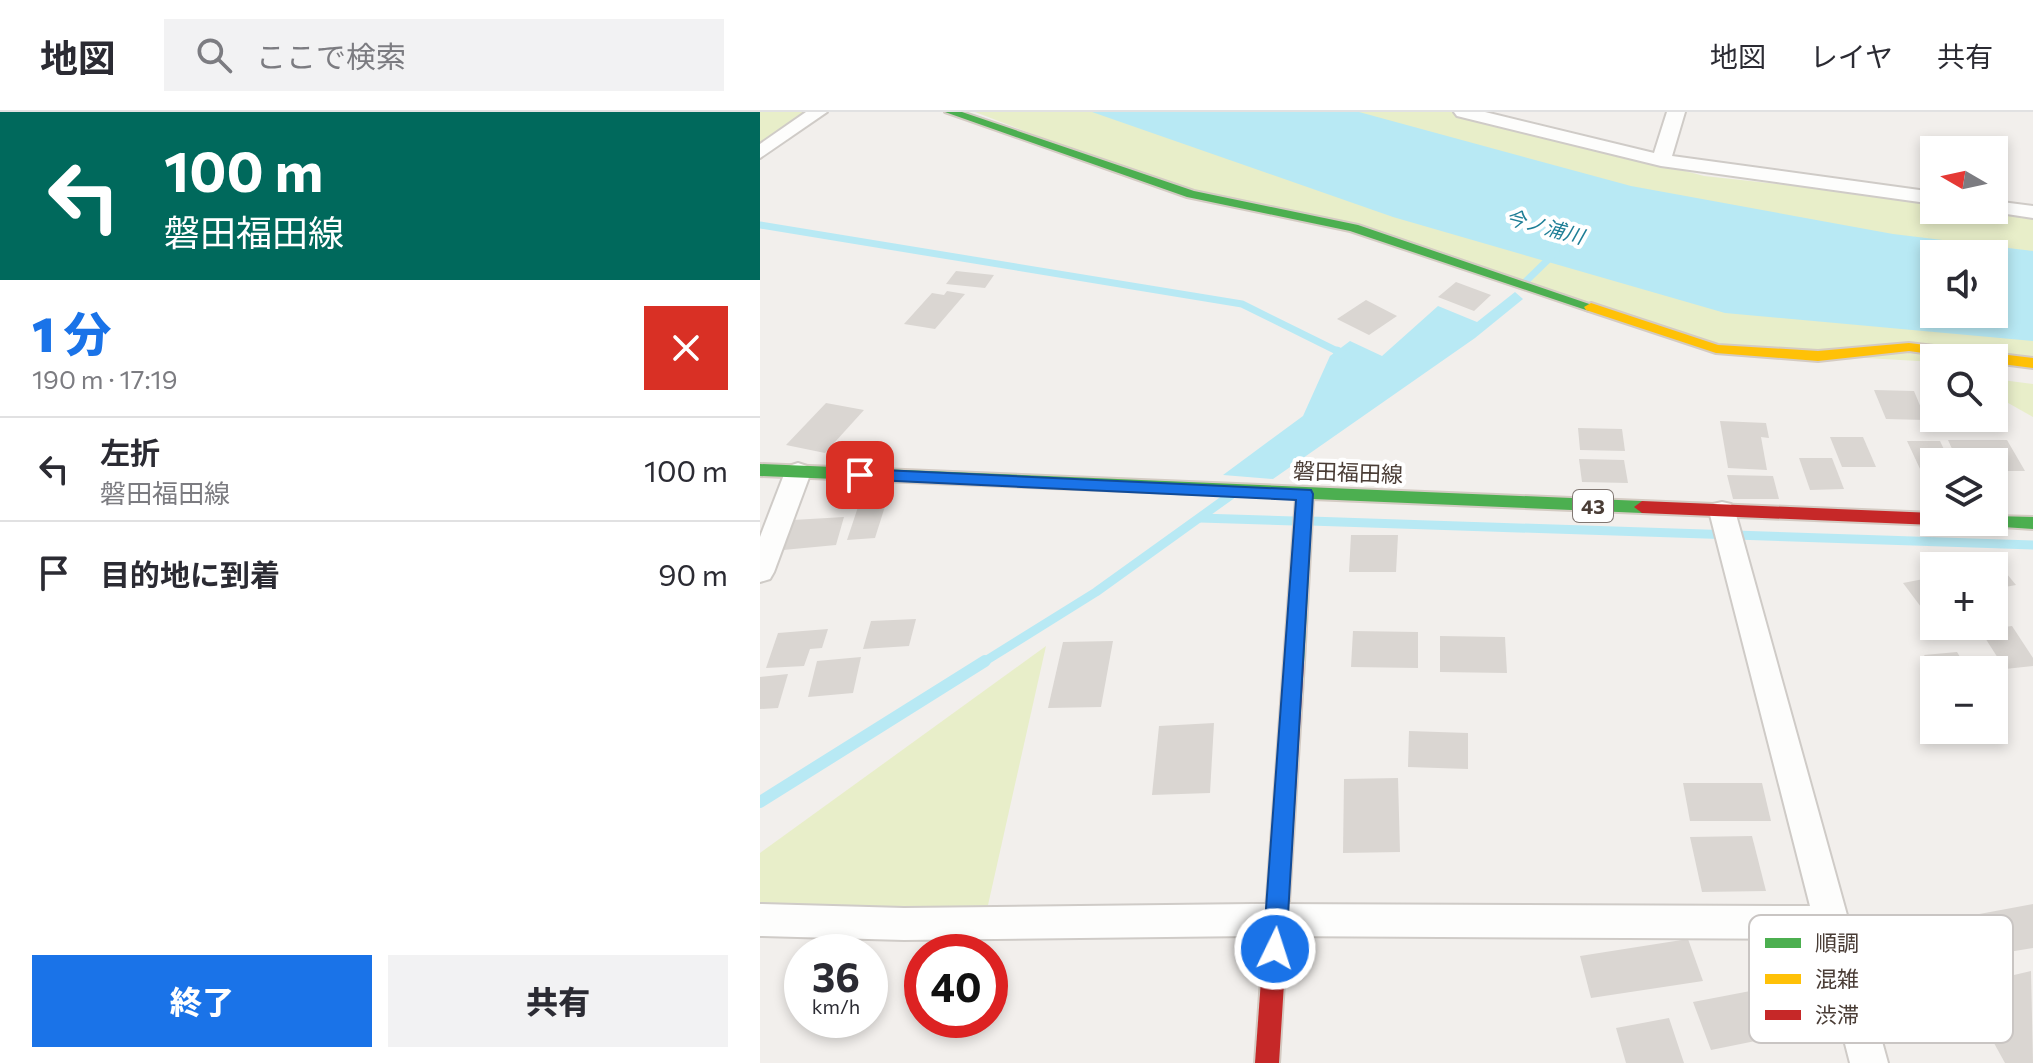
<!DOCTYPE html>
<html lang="ja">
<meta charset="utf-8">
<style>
body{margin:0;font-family:Commissioner,"Noto Sans JP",sans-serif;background:#f2f2f3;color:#2b2b33;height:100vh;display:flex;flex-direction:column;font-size:30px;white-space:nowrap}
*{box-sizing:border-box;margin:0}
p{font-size:26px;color:#7c7c81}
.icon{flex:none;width:44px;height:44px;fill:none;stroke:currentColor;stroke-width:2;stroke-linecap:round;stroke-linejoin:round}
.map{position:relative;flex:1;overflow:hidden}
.panel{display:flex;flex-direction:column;background:#fff;width:760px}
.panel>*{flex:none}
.banner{background:#00695c;color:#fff;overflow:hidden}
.needle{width:52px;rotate:279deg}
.controls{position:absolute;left:1160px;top:24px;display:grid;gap:16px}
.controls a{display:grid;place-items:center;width:88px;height:88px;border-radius:0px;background:#fff;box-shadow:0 4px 12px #0003;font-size:40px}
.speed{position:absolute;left:24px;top:822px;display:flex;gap:16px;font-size:40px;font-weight:700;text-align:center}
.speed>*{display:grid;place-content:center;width:104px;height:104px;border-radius:50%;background:#fff;box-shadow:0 4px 12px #0003;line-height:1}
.speed small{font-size:20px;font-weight:400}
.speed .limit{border:12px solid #d22;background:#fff;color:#111}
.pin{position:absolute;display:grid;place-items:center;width:68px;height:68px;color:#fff;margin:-34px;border-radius:16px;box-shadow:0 4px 12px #0006}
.me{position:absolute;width:88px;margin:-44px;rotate:4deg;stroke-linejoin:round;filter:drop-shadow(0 0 6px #0008)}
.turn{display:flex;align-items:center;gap:28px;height:168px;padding:0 32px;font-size:36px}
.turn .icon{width:104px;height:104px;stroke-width:2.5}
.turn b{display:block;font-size:56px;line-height:68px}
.round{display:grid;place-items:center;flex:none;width:84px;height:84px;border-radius:0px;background:#f2f2f3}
.head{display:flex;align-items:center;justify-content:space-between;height:136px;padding:0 32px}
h1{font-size:48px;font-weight:800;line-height:60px;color:#1a73e8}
.action{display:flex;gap:16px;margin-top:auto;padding:16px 32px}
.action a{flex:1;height:92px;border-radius:0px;background:#1a73e8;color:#fff;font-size:32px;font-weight:800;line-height:92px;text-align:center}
.action a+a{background:#f2f2f3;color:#2b2b33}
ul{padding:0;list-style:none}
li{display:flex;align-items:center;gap:24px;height:104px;padding:0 32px;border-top:2px solid #e1e1e2}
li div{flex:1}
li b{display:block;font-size:30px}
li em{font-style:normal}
header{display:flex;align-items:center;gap:48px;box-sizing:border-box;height:112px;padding:0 40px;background:#fff;border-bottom:2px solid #e1e1e2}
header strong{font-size:38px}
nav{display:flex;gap:44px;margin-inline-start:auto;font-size:28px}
.search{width:560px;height:72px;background:#f2f2f3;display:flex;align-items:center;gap:20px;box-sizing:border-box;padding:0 28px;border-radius:0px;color:#7c7c81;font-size:30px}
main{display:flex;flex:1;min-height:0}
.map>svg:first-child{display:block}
.green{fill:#e8eec9;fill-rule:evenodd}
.water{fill:#b8e9f4;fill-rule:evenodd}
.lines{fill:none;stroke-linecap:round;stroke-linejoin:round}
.stream-far2{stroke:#b8e9f4;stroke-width:7}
.stream-far1{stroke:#b8e9f4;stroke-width:9}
.stream{stroke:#b8e9f4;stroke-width:12}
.building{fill:#dad6d2}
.street-casing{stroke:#cfcbc7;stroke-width:4}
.fast-casing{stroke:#d4cbc3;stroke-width:4}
.slow-casing{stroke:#d4cbc3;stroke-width:4}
.jam-casing{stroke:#d4cbc3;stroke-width:4}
.street{fill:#fdfdfc;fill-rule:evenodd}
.fast{fill:#4caf50;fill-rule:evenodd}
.slow{fill:#ffc107;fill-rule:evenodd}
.jam{fill:#c62828;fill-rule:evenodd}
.route{fill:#1a73e8;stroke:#114b97;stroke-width:2}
.labels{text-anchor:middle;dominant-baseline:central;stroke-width:8;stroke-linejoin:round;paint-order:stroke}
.far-water-label{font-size:20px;font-style:italic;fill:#1e7e96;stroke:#fff}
.shield{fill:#fff;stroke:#807772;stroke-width:2}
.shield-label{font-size:20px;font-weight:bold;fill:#4a3d36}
.street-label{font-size:22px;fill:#4a3d36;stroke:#fff}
.key{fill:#fff;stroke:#c9c5c3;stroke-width:2}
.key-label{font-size:22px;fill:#4a3d36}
</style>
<header>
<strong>地図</strong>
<div class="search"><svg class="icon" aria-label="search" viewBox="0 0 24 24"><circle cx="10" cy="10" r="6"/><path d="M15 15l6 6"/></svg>ここで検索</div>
<nav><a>地図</a><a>レイヤ</a><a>共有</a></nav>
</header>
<main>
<section class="panel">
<div class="banner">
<div class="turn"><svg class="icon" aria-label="left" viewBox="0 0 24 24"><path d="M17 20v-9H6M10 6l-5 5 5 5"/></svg><div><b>100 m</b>磐田福田線</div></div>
</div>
<div class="head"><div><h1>1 分</h1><p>190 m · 17:19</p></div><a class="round" style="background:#d93025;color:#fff"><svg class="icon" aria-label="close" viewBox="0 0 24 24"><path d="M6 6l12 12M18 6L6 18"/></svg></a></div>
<ul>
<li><svg class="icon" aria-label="left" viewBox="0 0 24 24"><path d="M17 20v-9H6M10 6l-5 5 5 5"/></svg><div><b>左折</b><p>磐田福田線</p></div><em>100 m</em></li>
<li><svg class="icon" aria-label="arrive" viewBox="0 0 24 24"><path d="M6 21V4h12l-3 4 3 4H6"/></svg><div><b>目的地に到着</b></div><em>90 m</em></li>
</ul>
<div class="action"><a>終了</a><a>共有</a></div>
</section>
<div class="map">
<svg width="1273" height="951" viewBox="0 0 1273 951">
<rect width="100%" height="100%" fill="#f2efec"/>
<g class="green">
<polygon points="0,0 54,0 0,39"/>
<path d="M 215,0 L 705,0 L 944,64 L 1174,89 L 1174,98 L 1273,101 L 1273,256 L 1234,246 L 1174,246 L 1174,250 L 956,237 L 654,136 L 417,77 ZM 1174,142 L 1234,142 L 1234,202 L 1174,202 Z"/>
<polygon points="1234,267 1273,272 1273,305 1234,283"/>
<polygon points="286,534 224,811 0,809 0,741"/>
</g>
<g class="water">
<path d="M 332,0 L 599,0 L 871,74 L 1133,122 L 1273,139 L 1273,229 L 965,201 L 633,105 ZM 1174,142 L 1234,142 L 1234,202 L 1174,202 Z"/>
<polygon points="755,180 763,187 715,226 513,367 463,363 543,304 570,244 590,229 622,244 678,194 717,210"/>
</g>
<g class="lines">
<g class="stream-far2">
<polyline points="0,113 482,192 581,241"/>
<polyline points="762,173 796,140"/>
</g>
<g class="stream-far1">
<polyline points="577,239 587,244"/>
<polyline points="440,406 534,409"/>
<polyline points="550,409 1273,433"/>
<polyline points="222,551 336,480 471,383"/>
</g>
<polyline class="stream" points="0,690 225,549"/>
</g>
<g class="building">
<polygon points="196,159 234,163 225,176 186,172"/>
<polygon points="696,170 731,183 714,199 678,185"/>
<polygon points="187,179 205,182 175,217 144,212 172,181 184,183"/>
<polygon points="606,188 637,204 609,223 577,207"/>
<polygon points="1114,278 1154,279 1166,308 1126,307"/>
<polygon points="66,291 104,298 65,341 26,333"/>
<polygon points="960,309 1006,311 1009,326 1001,325 1007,358 968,356"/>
<polygon points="818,316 862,317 865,339 820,338"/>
<polygon points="1070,325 1103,325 1116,355 1082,355"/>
<polygon points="1188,328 1247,328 1265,359 1241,359 1244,366 1234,366 1234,350 1198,350"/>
<polygon points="1147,329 1180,329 1190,350 1174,350 1174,359 1161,359"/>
<polygon points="1039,346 1072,346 1084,377 1050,378"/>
<polygon points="819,347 864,348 868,371 822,370"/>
<polygon points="967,363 1013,364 1019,387 973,387"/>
<polygon points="127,388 115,426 87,428 100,389"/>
<polygon points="84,405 76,433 23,438 33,408"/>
<polygon points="591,423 638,423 636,460 589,460"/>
<polygon points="1237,450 1256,473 1234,477 1234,454 1222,453"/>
<polygon points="1174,465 1174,493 1161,495 1143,471"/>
<polygon points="156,507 149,534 103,537 111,509"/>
<polygon points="1252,514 1273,546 1273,554 1245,557 1220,518"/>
<polygon points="68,517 62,536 50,537 44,554 6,556 18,521"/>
<polygon points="593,519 658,520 658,556 591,555"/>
<polygon points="680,524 745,525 747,561 680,560"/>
<polygon points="353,529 341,595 288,596 303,530"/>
<polygon points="1197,540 1208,558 1173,558 1164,543"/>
<polygon points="101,545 93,581 48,585 57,549"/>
<polygon points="28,562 18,596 0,597 0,565"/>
<polygon points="454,611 450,681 392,683 399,614"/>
<polygon points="649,619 708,621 708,657 648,655"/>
<polygon points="638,666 640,740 583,741 584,667"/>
<polygon points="923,671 1002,671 1011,709 930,709"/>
<polygon points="992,724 1006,779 942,780 930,725"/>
<polygon points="1273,792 1273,836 1236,842 1214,803"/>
<polygon points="928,827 943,869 831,886 820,844"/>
<polygon points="1271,859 1273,951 1245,951 1203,875"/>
<polygon points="1006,876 1025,923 951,938 933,890"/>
<polygon points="909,906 924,951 866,951 856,916"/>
</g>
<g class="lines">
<g class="street-casing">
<g id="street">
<polygon points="46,0 67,0 0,46 0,32"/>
<polygon points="694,0 725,0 894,41 907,0 925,0 912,44 1174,80 1174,92 901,54 697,4"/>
<polygon points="1234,89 1273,94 1273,106 1227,99 1234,98"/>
<polygon points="38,351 47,354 51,360 14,460 10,467 0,470 0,425 25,360 29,354"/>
<polygon points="962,390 971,392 975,399 1128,951 1090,951 1058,827 492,824 144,828 0,824 0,792 144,796 492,792 1050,794 949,399 953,392"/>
</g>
</g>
<g class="fast-casing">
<g id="fast">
<polygon points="185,0 202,0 434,79 598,113 838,195 831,199 826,198 590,119 427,85"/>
<polygon points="0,352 882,389 890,395 882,401 553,387 544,550 541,555 527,555 524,550 536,386 0,364"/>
<polygon points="1234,404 1273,405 1273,417 1228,414 1225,410 1234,410"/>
</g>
</g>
<g class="slow-casing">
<polygon id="slow" points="831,191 958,233 1058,239 1149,231 1273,246 1273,256 1234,251 1234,246 1199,246 1149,239 1058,249 956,241 826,198 824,195"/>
</g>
<g class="jam-casing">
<g id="jam">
<polygon points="882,389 1174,401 1174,410 1181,410 1174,413 882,401 874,395"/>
<polygon points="534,543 541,545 544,550 519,951 495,951 524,550 527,545"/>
</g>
</g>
<use href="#street" class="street"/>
<use href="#fast" class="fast"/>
<use href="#slow" class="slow"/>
<use href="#jam" class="jam"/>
</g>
<polygon class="route" points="100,357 551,378 553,382 526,837 523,845 515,848 506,845 503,837 536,388 94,367 91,363 94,359"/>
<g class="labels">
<g class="far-water-label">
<text transform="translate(785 114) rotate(15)">今ノ浦川</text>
</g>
<rect class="shield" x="813" y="378" width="40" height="32" rx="6"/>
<g class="shield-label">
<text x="833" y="394">43</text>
</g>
<g class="street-label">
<text transform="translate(588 360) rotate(2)">磐田福田線</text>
</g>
</g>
<rect x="989" y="803" width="264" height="128" rx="12" class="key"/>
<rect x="1005" y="826" width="36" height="10" fill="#4caf50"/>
<rect x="1005" y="862" width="36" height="10" fill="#ffc107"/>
<rect x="1005" y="898" width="36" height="10" fill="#c62828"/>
<g class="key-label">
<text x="1055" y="839">順調</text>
<text x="1055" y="875">混雑</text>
<text x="1055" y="911">渋滞</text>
</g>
</svg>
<div class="controls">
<a><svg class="needle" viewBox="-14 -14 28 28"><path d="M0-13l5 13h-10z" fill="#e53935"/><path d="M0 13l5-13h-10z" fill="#7c7c81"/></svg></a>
<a><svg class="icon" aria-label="sound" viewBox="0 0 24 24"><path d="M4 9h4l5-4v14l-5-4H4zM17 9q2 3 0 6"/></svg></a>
<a><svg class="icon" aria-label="search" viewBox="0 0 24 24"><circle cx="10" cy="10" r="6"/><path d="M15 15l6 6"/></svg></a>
<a><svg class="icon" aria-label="layers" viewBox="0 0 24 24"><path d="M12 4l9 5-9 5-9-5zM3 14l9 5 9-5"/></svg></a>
<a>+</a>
<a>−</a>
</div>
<div class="speed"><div>36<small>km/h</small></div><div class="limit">40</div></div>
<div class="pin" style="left:100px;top:363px;background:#d93025"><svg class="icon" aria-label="arrive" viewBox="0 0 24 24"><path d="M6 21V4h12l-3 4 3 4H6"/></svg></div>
<svg class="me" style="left:515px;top:837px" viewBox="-20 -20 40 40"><circle r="17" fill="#1a73e8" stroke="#fff" stroke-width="3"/><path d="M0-11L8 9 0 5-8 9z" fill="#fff"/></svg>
</div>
</main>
